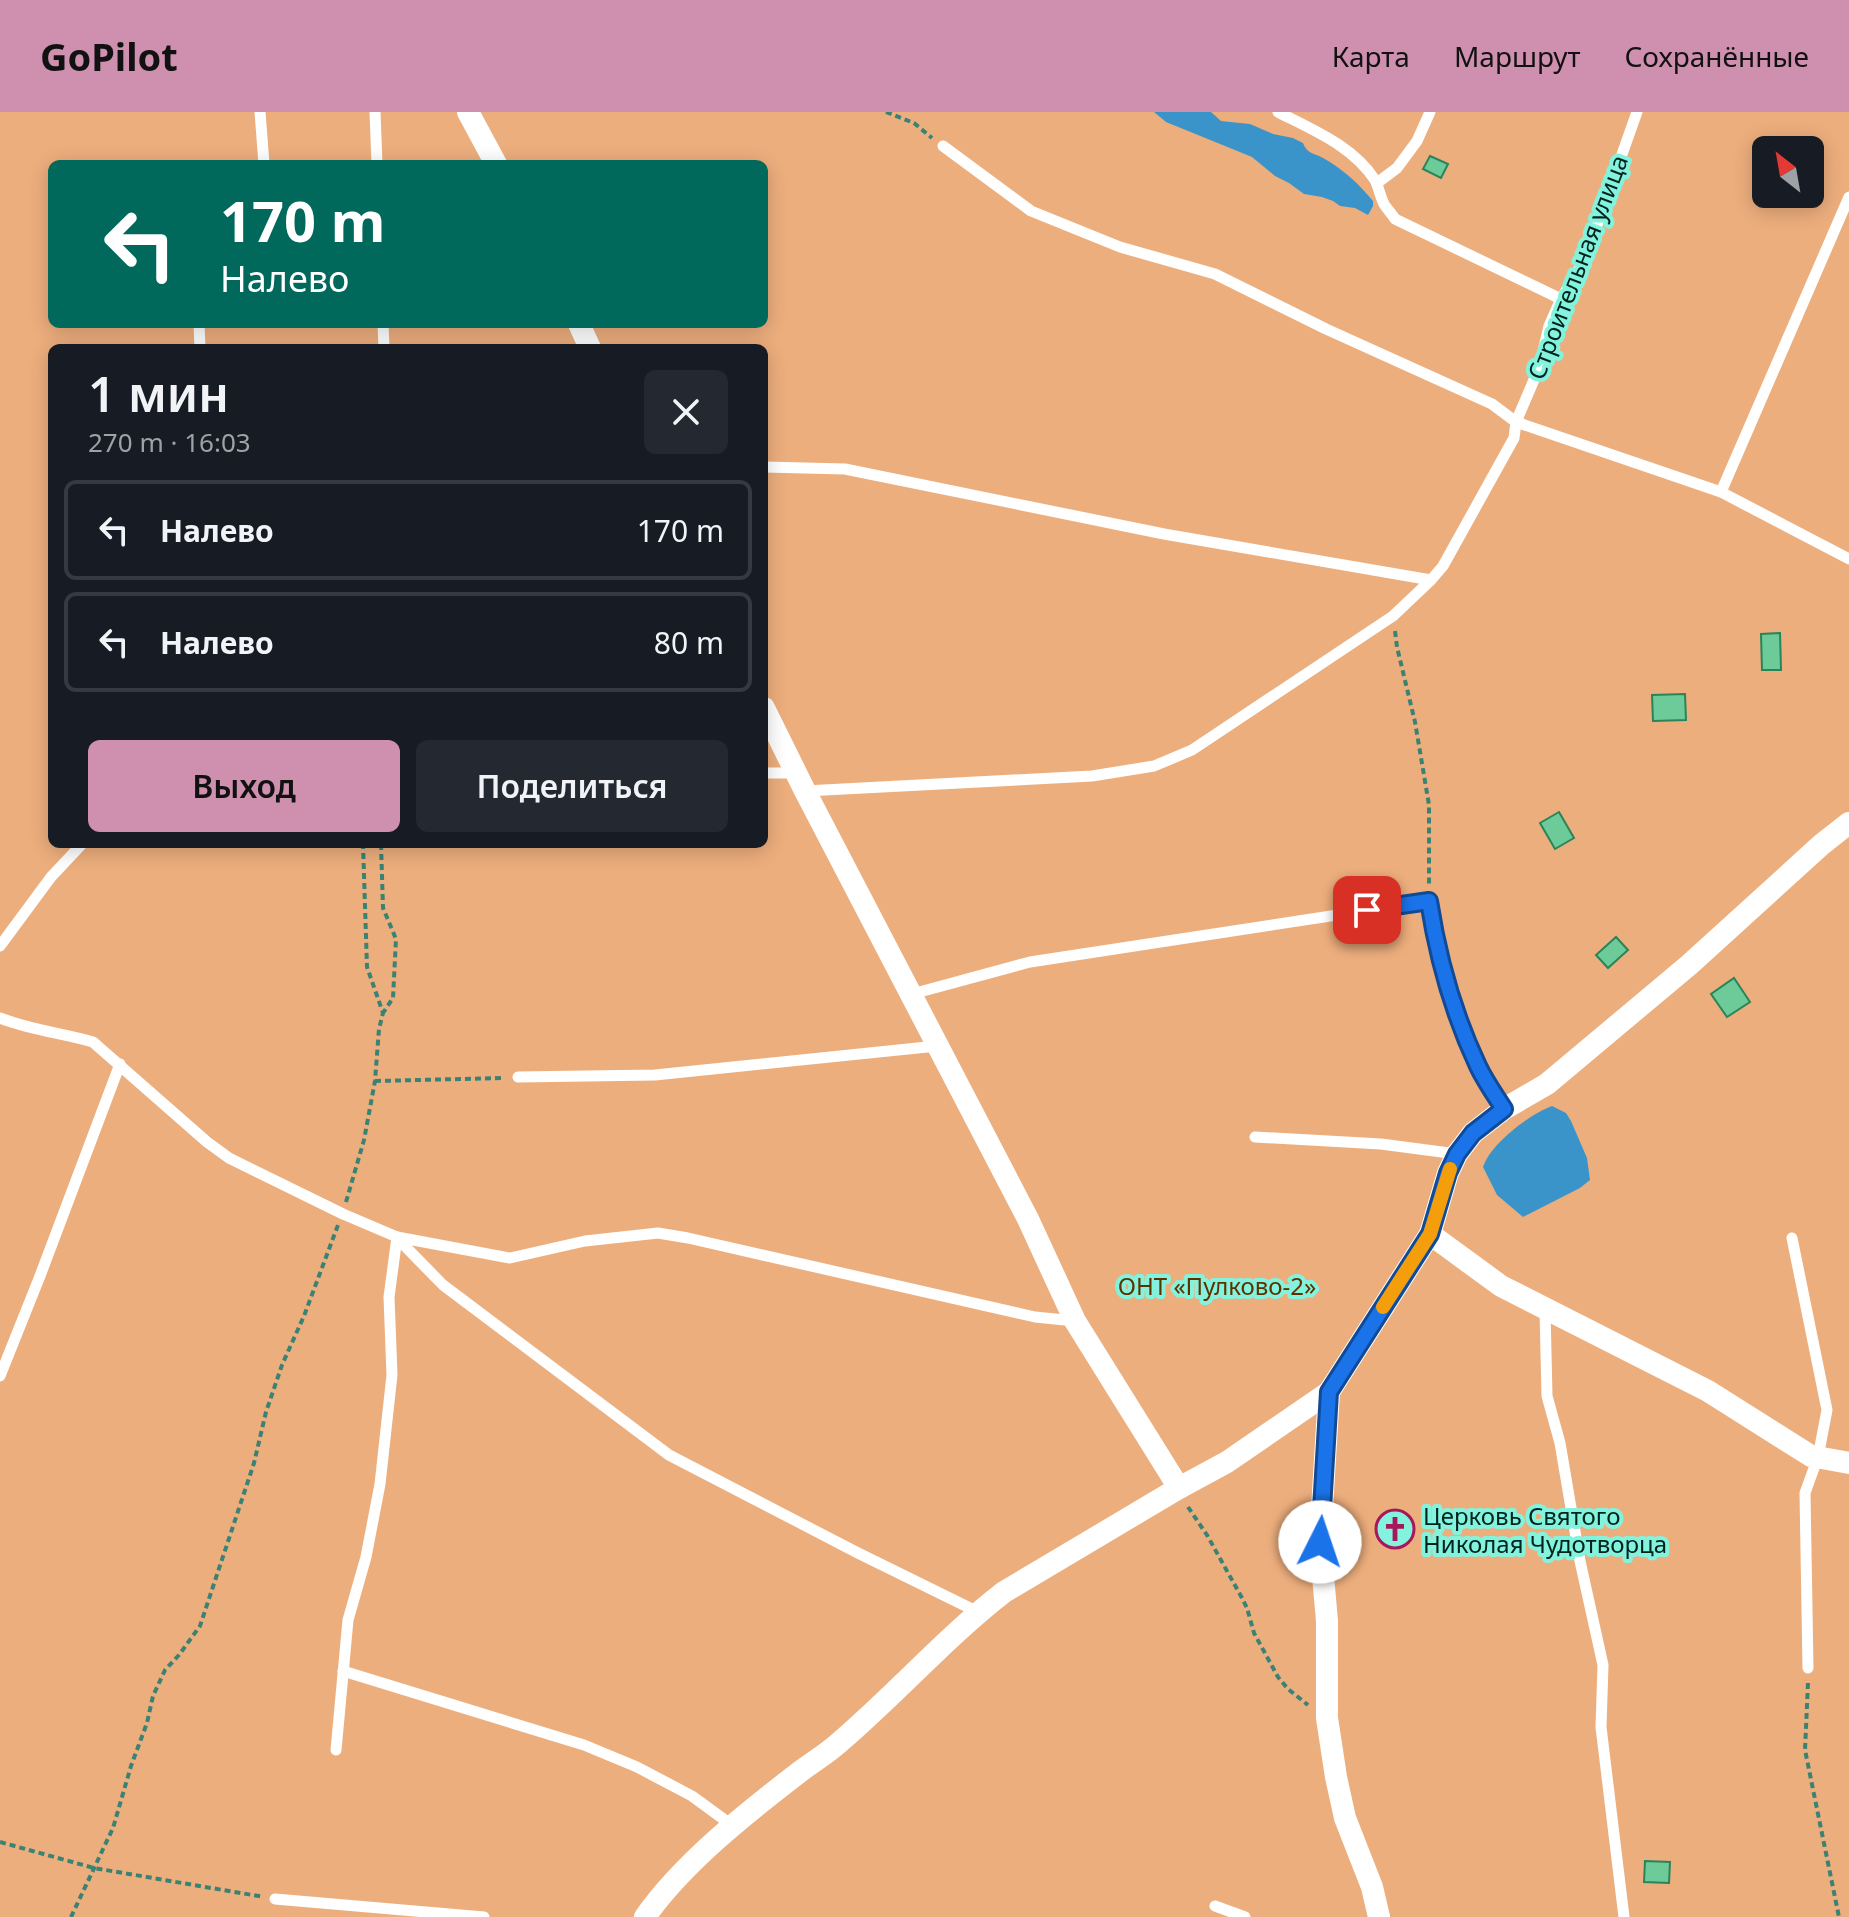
<!DOCTYPE html>
<html lang="ru">
<meta charset="utf-8">
<style>
body{margin:0;font-family:"Noto Sans",sans-serif;background:#242831;color:#f1f3f6;height:100vh;display:flex;flex-direction:column;font-size:30px;white-space:nowrap}
*{box-sizing:border-box;margin:0}
p{font-size:26px;color:#9ea1a6}
.icon{flex:none;width:44px;height:44px;fill:none;stroke:currentColor;stroke-width:2;stroke-linecap:round;stroke-linejoin:round}
.map{position:relative;flex:1;overflow:hidden}
.sheet{position:absolute;left:48px;top:232px;width:720px;height:504px;display:flex;flex-direction:column;background:#171b24;border-radius:12px;box-shadow:0 4px 20px #0003}
.sheet>*{flex:none}
.guide{position:absolute;left:48px;top:48px;width:720px;height:168px;border-radius:12px;box-shadow:0 4px 20px #0003;background:#00695c;color:#fff;overflow:hidden}
.needle{width:52px;rotate:329deg}
.buttons{position:absolute;left:1752px;top:24px;display:grid;gap:16px}
.buttons a{display:grid;place-items:center;width:72px;height:72px;border-radius:12px;background:#171b24;box-shadow:0 4px 20px #0003;font-size:40px}
.pin{position:absolute;display:grid;place-items:center;width:68px;height:68px;color:#fff;margin:-34px;border-radius:16px;box-shadow:0 4px 12px #0006}
.me{position:absolute;width:88px;margin:-44px;rotate:4deg;stroke-linejoin:round;filter:drop-shadow(0 0 6px #0008)}
.turn{display:flex;align-items:center;gap:28px;height:168px;padding:0 40px;font-size:36px}
.turn .icon{width:104px;height:104px;stroke-width:2.5}
.turn b{display:block;font-size:56px;line-height:68px}
.round{display:grid;place-items:center;flex:none;width:84px;height:84px;border-radius:12px;background:#242831}
.headline{display:flex;align-items:center;justify-content:space-between;height:136px;padding:0 40px}
h1{font-size:48px;font-weight:600;line-height:60px}
.cta{display:flex;gap:16px;margin-top:auto;padding:16px 40px}
.cta a{flex:1;height:92px;border-radius:12px;background:#cf90b0;color:#111;font-size:32px;font-weight:600;line-height:92px;text-align:center}
.cta a+a{background:#242831;color:#f1f3f6}
ul{padding:0;list-style:none}
li{display:flex;align-items:center;gap:24px;height:100px;margin:0 16px 12px;padding:0 24px;border:4px solid #363941;border-radius:12px}
li div{flex:1}
li b{display:block;font-size:30px}
li em{font-style:normal}
header{display:flex;align-items:center;gap:48px;box-sizing:border-box;height:112px;padding:0 40px;background:#cf90b0;color:#111}
header strong{font-size:38px}
nav{display:flex;gap:44px;margin-inline-start:auto;font-size:28px}
.map>svg:first-child{display:block}
.green{fill:#edae7d;fill-rule:evenodd}
.water{fill:#3a94ca}
.building{fill:#6ccb99;stroke:#2a8459;stroke-width:2}
.lines{fill:none;stroke-linecap:round;stroke-linejoin:round}
.path{stroke:#3a8274;stroke-width:4;stroke-dasharray:6 4;stroke-linecap:butt}
.service{stroke:#fff;stroke-width:11}
.minor{stroke:#fff;stroke-width:22}
.route-casing{stroke:#114b97;stroke-width:20}
.route{stroke:#1a73e8;stroke-width:14}
.slow{stroke:#f59e0b;stroke-width:14}
.labels{text-anchor:middle;dominant-baseline:central;stroke-width:8;stroke-linejoin:round;paint-order:stroke}
.street-label{font-size:24px;fill:#00231d;stroke:#84f3dd}
.park-label{font-size:24px;fill:#603100;stroke:#84f3dd}
.poi-label{font-size:24px;fill:#00231d;stroke:#84f3dd;text-anchor:start}
</style>
<header>
<strong>GoPilot</strong>
<nav><a>Карта</a><a>Маршрут</a><a>Сохранённые</a></nav>
</header>
<div class="map">
<svg width="1849" height="1805" viewBox="0 0 1849 1805">
<rect width="100%" height="100%" fill="#77e6d0"/>
<path class="green" d="M 0,0 L 1849,0 L 1849,1805 L 0,1805 ZM 1766,38 L 1810,38 L 1810,82 L 1766,82 ZM 52,52 L 764,52 L 764,212 L 52,212 ZM 52,236 L 764,236 L 764,732 L 52,732 Z"/>
<g class="water">
<path d="M 1154,0 L 1211,0 L 1221,9 L 1250,12 L 1273,22 L 1293,26 L 1303,31 C 1307,42 1314,41 1323,46 C 1343,57 1359,72 1373,89 L 1373,94 L 1368,103 L 1355,96 L 1340,94 L 1333,89 L 1322,85 L 1304,82 L 1289,71 L 1275,64 L 1252,45 L 1166,10 Z"/>
<path d="M 1552,994 L 1566,1001 L 1571,1009 L 1587,1046 L 1590,1068 L 1580,1076 L 1523,1105 L 1497,1083 L 1483,1055 C 1490,1032 1530,1002 1552,994 Z"/>
</g>
<g class="building">
<polygon points="1430,44 1448,52 1441,66 1423,57"/>
<polygon points="1780,521 1781,558 1762,558 1761,522"/>
<polygon points="1685,582 1686,608 1653,609 1652,583"/>
<polygon points="1559,700 1574,726 1555,737 1540,711"/>
<polygon points="1616,825 1628,838 1608,856 1596,843"/>
<polygon points="1734,866 1750,890 1727,905 1711,882"/>
<polygon points="1405,1405 1407,1428 1386,1429 1385,1406"/>
<polygon points="1645,1749 1670,1750 1669,1771 1644,1770"/>
</g>
<g class="lines">
<g class="path">
<polyline points="886,0 914,11 932,26"/>
<polyline points="1395,519 1397,535 1415,610 1429,693 1429,774"/>
<polyline points="381,732 383,796 396,827 393,886 383,901"/>
<polyline points="375,969 504,966"/>
<polyline points="346,1090 364,1028 375,969 379,917 383,901 367,855 363,732"/>
<polyline points="1188,1395 1207,1423 1242,1486 1247,1496 1254,1521 1278,1565 1288,1577 1308,1593"/>
<polyline points="1808,1571 1805,1638 1839,1805"/>
<polyline points="0,1730 94,1756 264,1785"/>
<polyline points="71,1805 113,1716 131,1654 147,1611 153,1584 165,1558 179,1543 200,1514 254,1351 266,1300 282,1253 304,1204 338,1113"/>
</g>
<g class="service">
<polyline points="260,0 264,52"/>
<polyline points="375,0 377,52"/>
<path d="M 1278,0 C 1313,18 1353,34 1375,68 C 1379,76 1380,84 1384,92 C 1387,97 1392,102 1395,107 L 1561,187"/>
<polyline points="943,34 1031,99 1120,135 1215,162 1326,217 1492,292 1516,310 1721,380 1849,447"/>
<polyline points="1377,71 1397,56 1417,29 1430,0"/>
<polyline points="199,212 200,236"/>
<polyline points="383,212 384,236"/>
<polyline points="764,355 845,357 1164,422 1431,468"/>
<polyline points="1721,380 1849,85"/>
<polyline points="764,661 796,661"/>
<polyline points="805,679 1092,664 1154,654 1192,638 1393,504 1431,468 1443,454 1514,326 1516,310 1539,256 1549,214 1561,187 1585,147 1637,0"/>
<polyline points="0,834 51,765 82,732"/>
<path d="M 912,882 L 1030,850 L 1429,789 C 1438,846 1452,901 1478,954 C 1485,969 1495,983 1504,997"/>
<path d="M 0,906 C 31,918 62,921 93,930 L 207,1030 L 229,1046 L 343,1102 L 397,1125 L 510,1146 L 585,1129 L 658,1121 L 688,1126 L 1035,1205 L 1075,1209"/>
<polyline points="518,965 655,963 937,934"/>
<polyline points="1255,1025 1381,1032 1457,1042"/>
<polyline points="397,1126 443,1173 669,1343 858,1441 978,1500"/>
<polyline points="1792,1126 1827,1298 1818,1345 1805,1381 1808,1556"/>
<polyline points="1545,1198 1547,1284 1560,1331 1580,1449 1603,1553 1601,1615 1624,1805"/>
<polyline points="0,1264 40,1164 120,952"/>
<polyline points="343,1559 584,1633 637,1655 692,1684 733,1714"/>
<polyline points="336,1638 348,1508 366,1445 380,1372 392,1263 389,1185 397,1125"/>
<polyline points="275,1787 484,1805"/>
<polyline points="1215,1794 1245,1805"/>
</g>
<g class="minor">
<polyline points="468,0 496,52"/>
<polyline points="579,212 590,236"/>
<polyline points="764,596 805,679 1028,1107 1075,1209 1179,1376"/>
<polyline points="1430,1122 1501,1174 1708,1279 1811,1344 1849,1351"/>
<polyline points="1329,1280 1320,1430 1327,1509 1327,1606 1336,1665 1345,1706 1372,1775 1379,1805"/>
<path d="M 645,1805 C 682,1752 745,1702 797,1662 C 811,1651 827,1642 841,1629 C 897,1581 946,1525 1004,1480 L 1179,1376 L 1227,1350 L 1329,1280 L 1430,1122 L 1448,1061 L 1457,1042 L 1473,1021 L 1504,997 L 1547,972 L 1689,853 L 1821,733 L 1849,711"/>
</g>
</g>
<g class="lines">
<g class="route-casing">
<path id="route" d="M 1320,1430 L 1329,1280 L 1430,1122 L 1448,1061 L 1457,1042 L 1473,1021 L 1504,997 C 1495,983 1485,969 1478,954 C 1453,901 1438,847 1429,789 L 1367,798"/>
</g>
<use href="#route" class="route"/>
<polyline class="slow" points="1383,1195 1430,1122 1450,1057"/>
</g>
<defs>
<g id="church-ring" transform="scale(2)"><circle r="9.5" fill="#84f3dd" stroke="#a5185b" stroke-width="1.5"/><path d="M-1.2-6h2.4v3.5h3.3v2.4h-3.3V6h-2.4V-.1h-3.3v-2.4h3.3Z" fill="#a5185b"/></g>
</defs>
<g fill-rule="evenodd">
<use href="#church-ring" x="1395" y="1417"/>
</g>
<g class="labels">
<g class="street-label">
<text transform="translate(1577 155) rotate(-69)">Строительная улица</text>
</g>
<g class="park-label">
<text x="1217" y="1173">ОНТ «Пулково-2»</text>
</g>
<g class="poi-label">
<text x="1423" y="1403">Церковь Святого<tspan x="1423" dy="28">Николая Чудотворца</tspan></text>
</g>
</g>
</svg>
<div class="buttons">
<a><svg class="needle" viewBox="-14 -14 28 28"><path d="M0-13l5 13h-10z" fill="#e53935"/><path d="M0 13l5-13h-10z" fill="#9ea1a6"/></svg></a>
</div>
<div class="pin" style="left:1367px;top:798px;background:#d93025"><svg class="icon" aria-label="arrive" viewBox="0 0 24 24"><path d="M6 21V4h12l-3 4 3 4H6"/></svg></div>
<svg class="me" style="left:1320px;top:1430px" viewBox="-20 -20 40 40"><circle r="19" fill="#fff"/><path d="M0-13L10 11 0 6-10 11z" fill="#1a73e8"/></svg>
<div class="guide">
<div class="turn"><svg class="icon" aria-label="left" viewBox="0 0 24 24"><path d="M17 20v-9H6M10 6l-5 5 5 5"/></svg><div><b>170 m</b>Налево</div></div>
</div>
<section class="sheet">
<div class="headline"><div><h1>1 мин</h1><p>270 m · 16:03</p></div><a class="round"><svg class="icon" aria-label="close" viewBox="0 0 24 24"><path d="M6 6l12 12M18 6L6 18"/></svg></a></div>
<ul>
<li><svg class="icon" aria-label="left" viewBox="0 0 24 24"><path d="M17 20v-9H6M10 6l-5 5 5 5"/></svg><div><b>Налево</b></div><em>170 m</em></li>
<li><svg class="icon" aria-label="left" viewBox="0 0 24 24"><path d="M17 20v-9H6M10 6l-5 5 5 5"/></svg><div><b>Налево</b></div><em>80 m</em></li>
</ul>
<div class="cta"><a>Выход</a><a>Поделиться</a></div>
</section>
</div>
